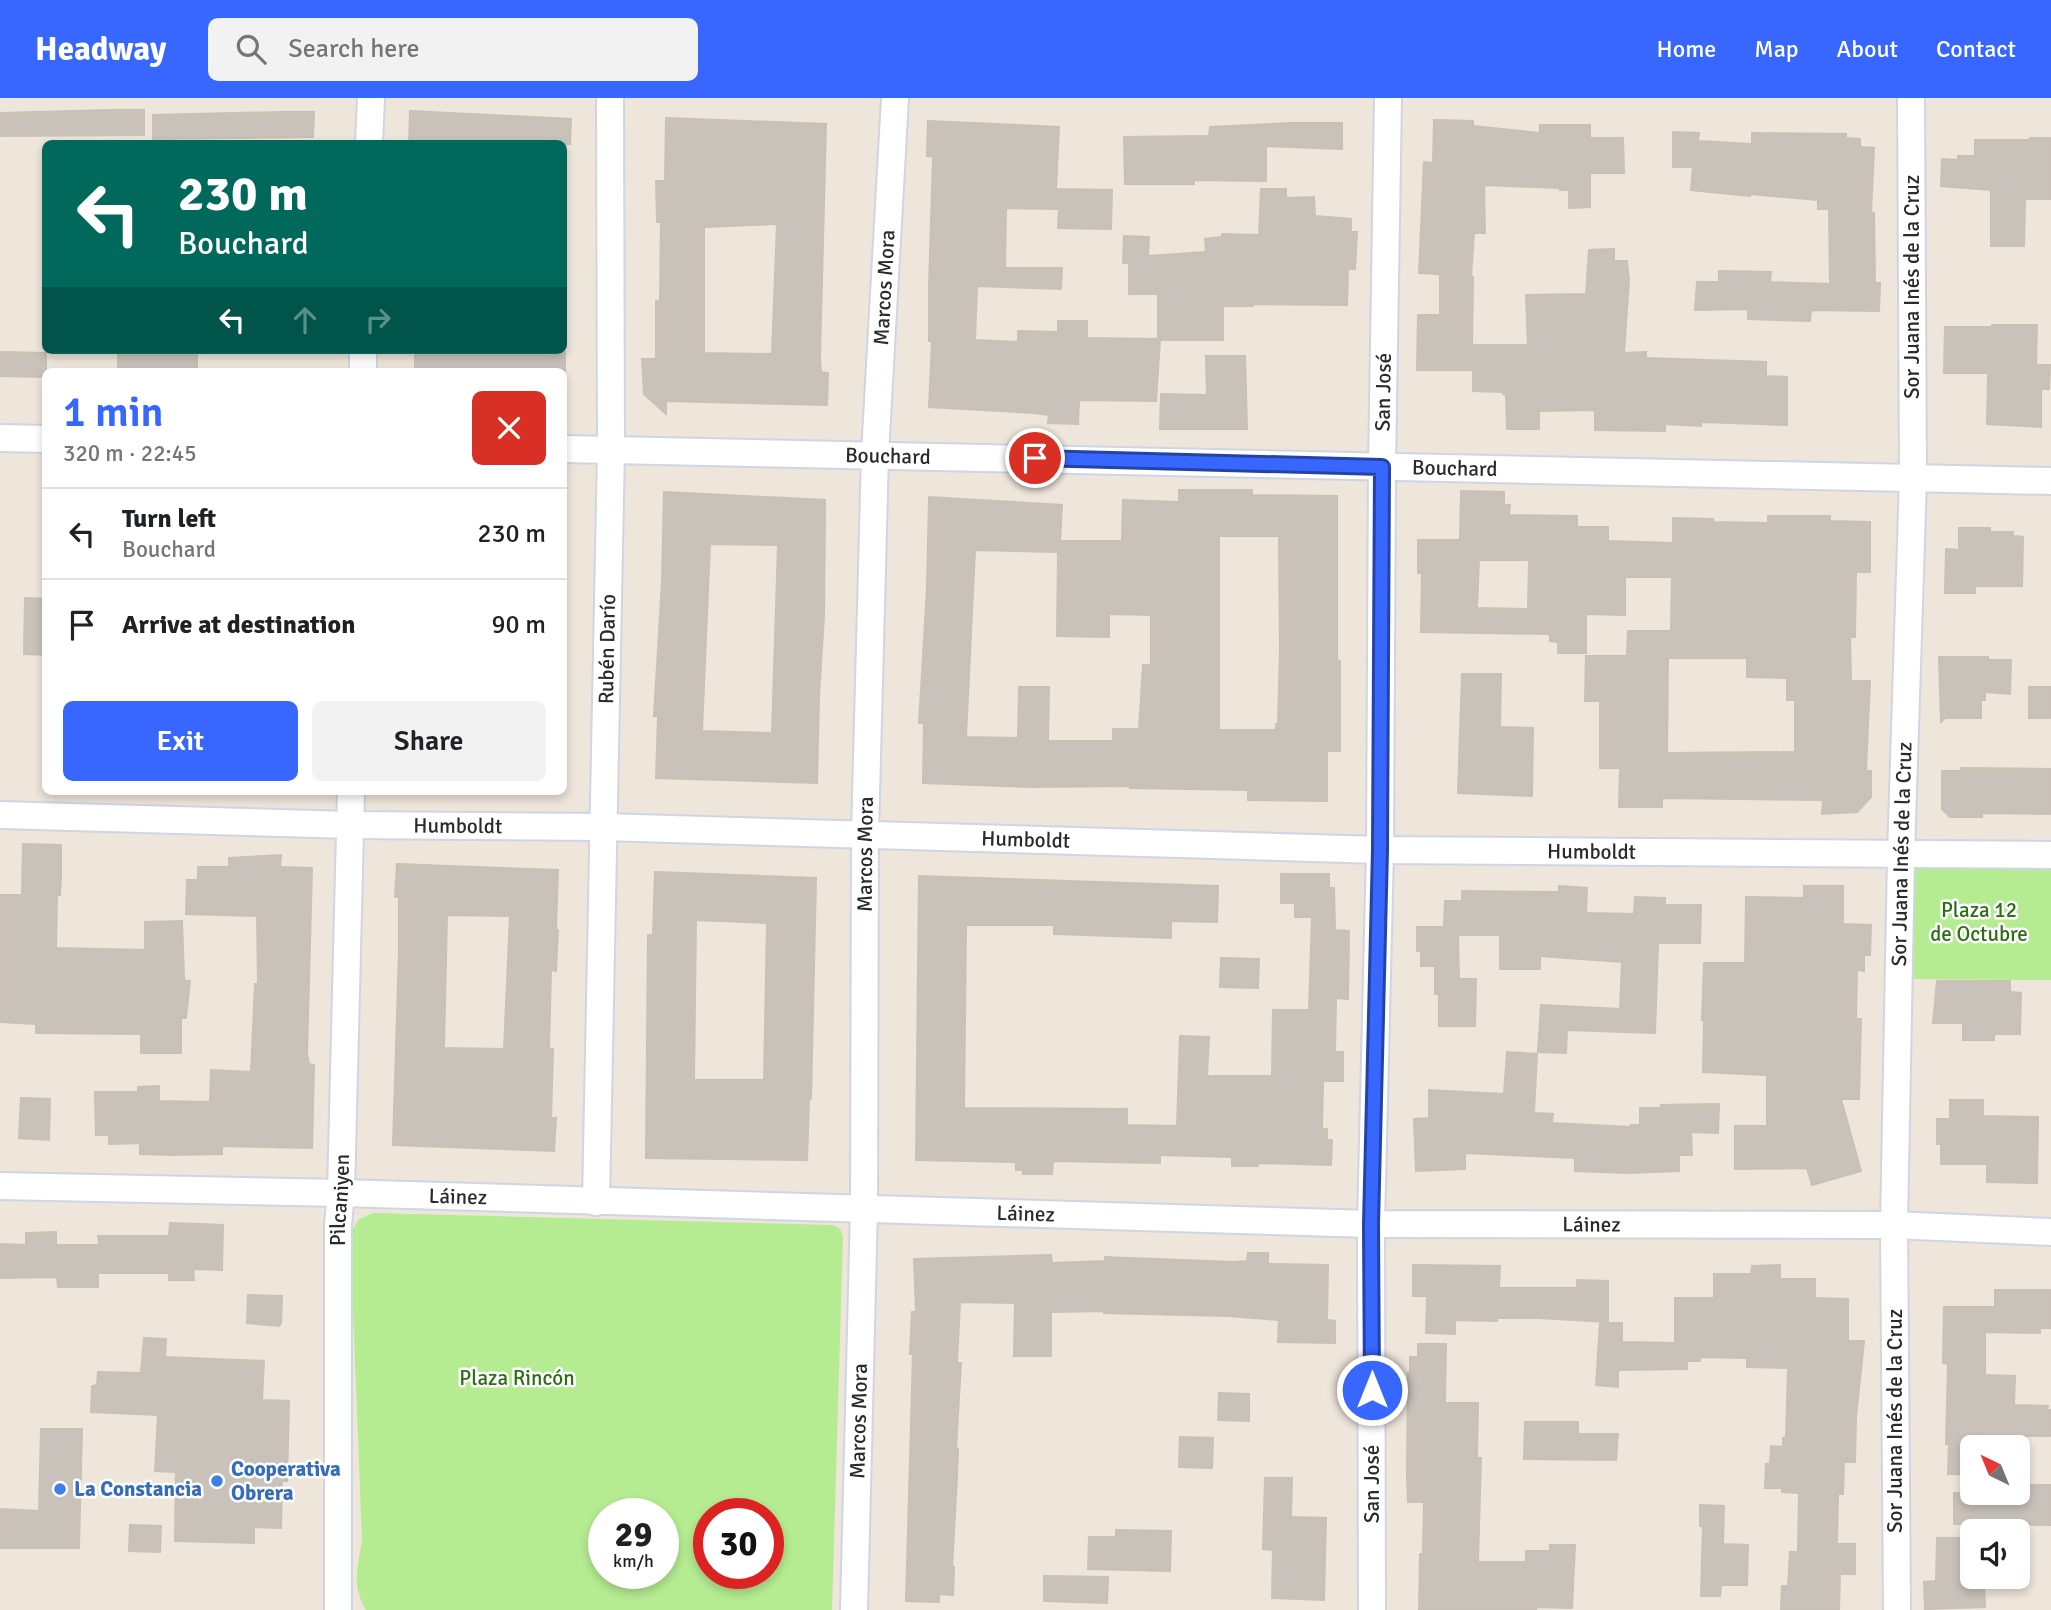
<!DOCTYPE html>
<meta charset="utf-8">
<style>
body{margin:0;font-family:Signika,sans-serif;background:#f2f2f2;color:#202124;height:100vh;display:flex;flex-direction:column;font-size:26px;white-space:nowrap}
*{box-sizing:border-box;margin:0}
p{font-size:23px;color:#757577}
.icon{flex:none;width:38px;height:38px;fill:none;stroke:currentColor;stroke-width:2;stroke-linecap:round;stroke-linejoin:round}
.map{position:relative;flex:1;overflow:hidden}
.sheet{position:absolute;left:42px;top:270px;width:525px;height:427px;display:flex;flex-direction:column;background:#fff;border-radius:10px;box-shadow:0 4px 10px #0003}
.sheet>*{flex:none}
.top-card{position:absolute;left:42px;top:42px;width:525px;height:214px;border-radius:10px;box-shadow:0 4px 10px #0003;background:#00695c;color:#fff;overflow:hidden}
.needle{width:46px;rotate:317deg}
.buttons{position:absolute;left:1960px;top:1337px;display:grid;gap:14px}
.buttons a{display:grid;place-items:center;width:70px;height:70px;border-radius:10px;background:#fff;box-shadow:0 4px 10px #0003;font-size:35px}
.speed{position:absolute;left:588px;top:1400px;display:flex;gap:14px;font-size:35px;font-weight:700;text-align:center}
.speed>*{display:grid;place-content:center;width:91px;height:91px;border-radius:50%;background:#fff;box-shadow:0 4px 10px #0003;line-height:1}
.speed small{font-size:18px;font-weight:400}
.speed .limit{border:10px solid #d22;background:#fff;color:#111}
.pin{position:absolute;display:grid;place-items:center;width:60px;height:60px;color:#fff;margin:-30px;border:4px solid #fff;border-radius:50%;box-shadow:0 2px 7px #0007}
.me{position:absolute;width:77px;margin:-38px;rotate:0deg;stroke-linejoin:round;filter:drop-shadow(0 0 5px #0008)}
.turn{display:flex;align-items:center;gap:24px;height:147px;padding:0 21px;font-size:32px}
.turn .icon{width:91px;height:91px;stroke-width:2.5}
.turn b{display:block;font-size:49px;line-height:60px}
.lanes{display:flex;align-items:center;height:66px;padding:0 21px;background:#0003;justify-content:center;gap:35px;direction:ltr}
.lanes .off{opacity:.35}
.round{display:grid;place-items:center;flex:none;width:74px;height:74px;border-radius:10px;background:#f2f2f2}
.head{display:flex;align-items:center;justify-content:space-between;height:119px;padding:0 21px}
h1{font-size:42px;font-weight:600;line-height:52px;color:#3767ff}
.button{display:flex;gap:14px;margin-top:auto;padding:14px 21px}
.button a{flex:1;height:80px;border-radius:10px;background:#3767ff;color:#fff;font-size:28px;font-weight:600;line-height:80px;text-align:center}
.button a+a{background:#f2f2f2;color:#202124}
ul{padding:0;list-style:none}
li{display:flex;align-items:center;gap:21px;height:91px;padding:0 21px;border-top:2px solid #e0e0e0}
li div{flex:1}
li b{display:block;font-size:26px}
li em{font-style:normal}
header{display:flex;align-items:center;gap:42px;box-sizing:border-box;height:98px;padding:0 35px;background:#3767ff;color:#fff}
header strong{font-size:33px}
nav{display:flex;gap:38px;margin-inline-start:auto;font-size:24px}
.search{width:490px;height:63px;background:#f2f2f2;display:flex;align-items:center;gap:18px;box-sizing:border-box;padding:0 24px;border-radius:10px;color:#757577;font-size:26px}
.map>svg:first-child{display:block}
.green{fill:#b5eb91;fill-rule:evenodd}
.building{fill:#c9c2bb;stroke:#cac1b4;stroke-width:2;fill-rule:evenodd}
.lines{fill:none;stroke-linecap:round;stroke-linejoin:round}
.minor-casing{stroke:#d0d5e5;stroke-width:30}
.minor{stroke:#fff;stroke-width:26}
.route-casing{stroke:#2443a6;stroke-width:18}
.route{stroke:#3767ff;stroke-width:12}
.shop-dot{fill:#3f7fe0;stroke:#fff;stroke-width:2.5}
.labels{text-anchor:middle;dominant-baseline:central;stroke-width:5;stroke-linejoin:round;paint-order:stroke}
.street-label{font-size:21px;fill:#2a2a2a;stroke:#fff}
.park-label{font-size:21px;fill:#2a7012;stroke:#fff}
.shop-label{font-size:21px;font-weight:bold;fill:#366cbe;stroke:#fff;text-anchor:start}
</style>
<header>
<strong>Headway</strong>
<div class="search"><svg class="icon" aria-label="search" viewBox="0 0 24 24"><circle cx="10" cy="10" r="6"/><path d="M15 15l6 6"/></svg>Search here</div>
<nav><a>Home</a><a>Map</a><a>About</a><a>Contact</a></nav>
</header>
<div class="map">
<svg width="2051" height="1512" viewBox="0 0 2051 1512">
<rect width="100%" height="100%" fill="#eee5db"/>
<g class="green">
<polygon points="2051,767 2051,882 1908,881 1911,768"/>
<path d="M 373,1115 L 833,1127 L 840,1131 L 843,1138 L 832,1512 L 366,1512 C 351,1487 358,1469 362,1442 L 350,1136 L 359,1121 ZM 604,1416 L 663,1416 L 663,1475 L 604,1475 ZM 709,1416 L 768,1416 L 768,1475 L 709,1475 Z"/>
</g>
<g class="building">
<polygon points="111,12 144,12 144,37 0,38 0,15"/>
<polygon points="410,13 571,21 570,46 409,46"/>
<polygon points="281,14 314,14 313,39 153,41 153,17"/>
<path d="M 666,20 L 826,26 L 820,259 L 821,274 L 828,275 L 827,307 L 666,303 L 666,316 L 644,296 L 642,261 L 656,261 L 656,203 L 660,203 L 661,124 L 657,124 L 656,83 L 665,83 ZM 777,126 L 772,256 L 704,255 L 704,129 Z"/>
<polygon points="1434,22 1473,23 1473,28 1540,35 1540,27 1590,27 1590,40 1623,40 1624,75 1590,75 1590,109 1569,110 1569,92 1560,92 1560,90 1484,87 1485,135 1474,135 1471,179 1473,179 1472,247 1528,247 1526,197 1586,196 1589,152 1614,151 1614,163 1627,163 1629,182 1624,255 1646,254 1646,260 1766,264 1766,278 1787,279 1787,327 1701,324 1701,328 1665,326 1665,333 1595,332 1595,312 1539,313 1539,331 1507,331 1506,296 1503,296 1503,294 1473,293 1473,272 1417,272 1418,217 1440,217 1440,176 1419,175 1424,64 1433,65"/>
<polygon points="928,23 1059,29 1056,91 1112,92 1111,131 1058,130 1059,111 1006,110 1005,170 1062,170 1061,191 977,188 975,242 1018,244 1018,233 1058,234 1058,223 1087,223 1087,240 1158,241 1158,196 1129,196 1129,165 1123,165 1124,138 1149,139 1148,158 1206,154 1205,141 1222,139 1222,136 1259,137 1261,91 1286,91 1286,100 1314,99 1315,118 1351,121 1351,134 1357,134 1355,171 1348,171 1347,207 1253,206 1253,208 1223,208 1223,242 1160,242 1156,303 1079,302 1078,326 1048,325 1049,317 1035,315 929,309 932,243 929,243 929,189 933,59 927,58"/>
<polygon points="1292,25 1342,25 1342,51 1266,48 1266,83 1194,82 1194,86 1125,86 1124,39 1209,38 1210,29"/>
<polygon points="1673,34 1699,35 1698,43 1752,46 1752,35 1846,36 1846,40 1860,41 1860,49 1874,50 1871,115 1874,115 1875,185 1880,185 1879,213 1811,212 1810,223 1748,221 1748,211 1695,212 1697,184 1719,184 1719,173 1771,174 1770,184 1830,186 1829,111 1818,111 1818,102 1750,96 1750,98 1691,92 1693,69 1673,69"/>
<polygon points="2030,40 2051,40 2050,101 2025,101 2024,148 1991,148 1991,92 1941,88 1942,61 1958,62 1958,58 1975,58 1975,42 2030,42"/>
<polygon points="1992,227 2037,227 2036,267 2050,267 2049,291 2041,291 2041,329 1987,326 1988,275 1944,275 1945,229 1992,229"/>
<rect x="118" y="252" width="79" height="21"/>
<polygon points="415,252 565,254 565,273 415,273"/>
<polygon points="0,254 46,255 46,279 0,278"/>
<polygon points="1206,258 1245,258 1247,331 1160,331 1161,296 1207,297"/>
<path d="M 1179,392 L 1252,392 L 1252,397 L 1337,398 L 1337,562 L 1340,563 L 1340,653 L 1327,653 L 1327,703 L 1248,702 L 1248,692 L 1130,690 L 1130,688 L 1030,689 L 923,685 L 924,625 L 919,625 L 927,491 L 929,399 L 1062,407 L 1060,443 L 1122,443 L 1123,402 L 1179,404 ZM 1219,438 L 1279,438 L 1280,552 L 1278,626 L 1276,626 L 1276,632 L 1219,632 ZM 975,452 L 1058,454 L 1057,538 L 1109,539 L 1109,516 L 1151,517 L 1151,567 L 1143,567 L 1139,631 L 1113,631 L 1113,643 L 1048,643 L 1049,589 L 1019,589 L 1018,640 L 966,639 Z"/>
<path d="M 1461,393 L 1504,394 L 1504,407 L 1510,407 L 1509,417 L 1577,418 L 1577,429 L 1608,429 L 1608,443 L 1673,445 L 1673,420 L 1713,421 L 1713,424 L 1768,425 L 1768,418 L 1830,418 L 1830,423 L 1870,424 L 1870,474 L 1856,474 L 1855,539 L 1850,539 L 1851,583 L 1870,583 L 1866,673 L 1871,673 L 1871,699 L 1857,714 L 1822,716 L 1823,702 L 1662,700 L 1662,709 L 1619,709 L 1620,670 L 1600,670 L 1600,603 L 1585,603 L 1586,558 L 1627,558 L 1628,533 L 1671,533 L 1672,479 L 1625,479 L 1625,517 L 1586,516 L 1586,555 L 1558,555 L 1558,544 L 1550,543 L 1550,536 L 1421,534 L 1422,475 L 1418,475 L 1418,442 L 1460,442 ZM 1479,462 L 1529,462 L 1528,511 L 1477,510 ZM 1668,560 L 1747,560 L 1747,579 L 1787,580 L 1787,602 L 1795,602 L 1795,654 L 1667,655 Z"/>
<path d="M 664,394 L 825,402 L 824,518 L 819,598 L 817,685 L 656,680 L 658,618 L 654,618 L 662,484 ZM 710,446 L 778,447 L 772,635 L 702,633 Z"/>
<polygon points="1959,430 1990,430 1990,434 2013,434 2013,438 2023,439 2022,488 1975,488 1975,495 1945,495 1946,451 1959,452"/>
<polygon points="25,500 46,501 46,557 24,556"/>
<polygon points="1939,559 1988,559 1988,562 2011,562 2010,596 1985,594 1985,602 1981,602 1981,620 1945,620 1941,624"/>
<polygon points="1462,576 1501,576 1500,629 1533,630 1532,698 1458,695"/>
<rect x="2029" y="589" width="22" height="31"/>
<polygon points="1961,670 2051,671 2051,716 1982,715 1982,719 1950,719 1942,711 1942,673 1961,673"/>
<polygon points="23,746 61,747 61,779 60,797 57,797 56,850 145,852 145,824 182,823 184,879 185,883 190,883 186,920 181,920 181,955 141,955 141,936 36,935 36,926 0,924 0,797 22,797"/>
<polygon points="281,757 280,769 312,770 307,956 309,966 314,967 312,1050 222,1048 222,1056 173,1057 140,1056 140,1045 109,1046 109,1037 96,1037 95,994 138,994 138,989 159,988 159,1003 210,1004 211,972 251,974 255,886 258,886 257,818 186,816 187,782 198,782 198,769 229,769 229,760"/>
<path d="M 397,766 L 558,772 L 556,831 L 558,832 L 556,873 L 551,872 L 549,951 L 553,951 L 551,1020 L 556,1020 L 554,1053 L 393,1047 L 399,853 L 399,799 L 395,799 ZM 447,817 L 510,818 L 504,951 L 444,950 Z"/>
<path d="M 655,774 L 816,780 L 811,1001 L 809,1001 L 807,1062 L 646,1060 L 648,837 L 653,837 ZM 696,822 L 767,825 L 764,982 L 694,982 Z"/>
<polygon points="1281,776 1329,776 1329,790 1334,790 1335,832 1349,833 1348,901 1336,900 1335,954 1343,954 1343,983 1323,983 1322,1031 1327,1031 1327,1042 1332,1042 1331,1067 1258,1065 1258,1068 1232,1068 1232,1059 1160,1057 1160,1065 1053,1063 1052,1076 1023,1076 1023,1072 1016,1072 1016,1064 916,1062 919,778 1218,788 1217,824 1171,823 1171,840 1054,836 1054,827 966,827 964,1010 1127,1011 1127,1027 1177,1028 1180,938 1209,939 1207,978 1272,978 1273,912 1309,912 1312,819 1295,819 1295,805 1281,805"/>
<polygon points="1559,788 1587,790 1586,815 1634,816 1635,799 1665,800 1665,807 1701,807 1700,845 1658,845 1655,935 1567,932 1566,955 1538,954 1541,907 1620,911 1622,864 1540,858 1540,871 1500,871 1500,837 1458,837 1459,881 1476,881 1475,928 1439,928 1439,896 1435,896 1435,868 1421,868 1421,853 1417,853 1417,829 1444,829 1445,803 1462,803 1462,793 1559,794"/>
<polygon points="1804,788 1843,788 1843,826 1871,827 1870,857 1864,857 1864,873 1857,872 1856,921 1861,921 1859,1001 1841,1001 1861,1073 1812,1087 1807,1070 1735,1071 1735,1028 1767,1028 1767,977 1703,974 1704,922 1702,922 1704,865 1745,865 1746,799 1804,800"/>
<polygon points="1221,860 1259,861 1258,890 1220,889"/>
<polygon points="1937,883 2010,883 2010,894 2021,895 2020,936 1994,936 1994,942 1963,942 1963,925 1933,925"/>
<polygon points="1507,954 1537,956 1534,1015 1553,1016 1552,1025 1631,1029 1631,1027 1640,1027 1640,1010 1661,1010 1661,1007 1719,1006 1718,1035 1691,1034 1692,1057 1679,1057 1679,1073 1627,1075 1575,1073 1575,1060 1465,1055 1465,1071 1416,1073 1414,1021 1429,1020 1429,992 1504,996"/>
<polygon points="21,1000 50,1001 49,1042 19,1040"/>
<polygon points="1950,1002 1983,1002 1983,1018 2038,1019 2037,1085 1987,1084 1987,1066 1941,1066 1941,1046 1937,1046 1937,1021 1950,1021"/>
<polygon points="170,1125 223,1127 222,1172 193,1171 194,1182 169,1182 169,1175 98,1175 98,1189 58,1189 57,1179 0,1180 0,1146 26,1147 26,1135 56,1134 56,1147 99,1147 98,1138 169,1138"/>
<polygon points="1248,1155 1268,1155 1268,1166 1328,1167 1327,1222 1335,1223 1335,1245 1278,1244 1279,1222 1228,1218 1104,1215 1104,1213 1051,1214 1051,1258 1014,1258 1015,1205 960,1204 957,1265 961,1265 956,1351 958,1351 957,1379 952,1469 954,1469 953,1497 939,1496 939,1504 906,1503 913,1256 910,1256 912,1214 916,1214 914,1161 1051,1157 1052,1165 1105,1163 1105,1159 1234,1164 1247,1163"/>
<polygon points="1413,1167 1500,1168 1499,1190 1577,1190 1577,1182 1608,1183 1608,1224 1538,1220 1497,1220 1497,1223 1455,1222 1455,1236 1426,1235 1427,1198 1413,1198"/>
<polygon points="1780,1167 1780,1181 1815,1181 1815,1200 1848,1201 1848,1243 1864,1243 1856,1319 1855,1364 1844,1364 1843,1396 1838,1396 1837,1446 1855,1446 1855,1476 1840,1476 1839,1512 1781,1512 1782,1488 1788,1488 1790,1454 1798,1454 1799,1395 1782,1394 1782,1390 1765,1390 1766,1366 1770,1366 1771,1348 1783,1349 1783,1340 1786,1340 1788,1270 1747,1269 1747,1260 1700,1259 1700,1263 1687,1263 1687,1271 1618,1272 1618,1289 1596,1287 1600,1225 1622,1225 1622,1244 1675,1245 1675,1200 1714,1200 1714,1176 1751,1176 1752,1168"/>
<polygon points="1995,1192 2051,1192 2051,1230 2040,1230 2040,1235 1985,1234 1985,1277 2015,1278 2014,1307 2048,1308 2047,1312 2051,1312 2051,1338 2003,1338 2003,1349 1971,1349 1970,1376 1948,1376 1949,1346 1946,1346 1948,1266 1943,1265 1944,1209 1995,1209"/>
<polygon points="248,1197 282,1198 281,1225 279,1228 247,1225"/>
<polygon points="144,1240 166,1241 165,1259 264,1263 262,1302 289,1303 287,1383 282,1383 281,1430 254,1429 254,1445 175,1443 176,1374 155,1373 158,1317 91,1314 92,1288 97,1287 98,1274 141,1275"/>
<polygon points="1418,1246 1446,1246 1445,1305 1478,1305 1477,1360 1481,1360 1478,1464 1526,1464 1526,1453 1550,1453 1550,1447 1575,1447 1572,1510 1536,1509 1536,1512 1419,1512 1420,1456 1423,1456 1424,1404 1408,1404 1407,1378 1408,1275 1410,1275 1410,1259 1418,1259"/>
<polygon points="1219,1295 1249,1296 1249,1323 1218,1322"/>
<polygon points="1525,1324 1578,1324 1578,1336 1618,1336 1616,1362 1524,1361"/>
<polygon points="41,1331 82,1331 79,1450 0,1450 0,1411 39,1413"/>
<polygon points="1180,1339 1213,1340 1212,1370 1179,1369"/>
<polygon points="1265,1380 1292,1380 1291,1419 1326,1420 1324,1502 1272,1500 1273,1452 1263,1451"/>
<polygon points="2018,1387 2051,1387 2051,1427 1954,1426 1954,1395 2018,1395"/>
<polygon points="1700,1407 1724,1408 1723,1446 1748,1447 1747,1487 1721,1487 1720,1498 1701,1498 1703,1428 1700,1428"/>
<polygon points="130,1427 161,1428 160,1454 129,1453"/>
<polygon points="1116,1432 1171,1433 1170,1473 1088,1471 1089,1439 1116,1439"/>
<polygon points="1937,1440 1972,1440 1972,1482 1984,1482 1985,1509 1925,1511 1924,1484 1936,1483"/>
<polygon points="1044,1478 1108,1479 1107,1505 1044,1503"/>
</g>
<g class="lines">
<g class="minor-casing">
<g id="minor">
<polyline points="369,46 371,0"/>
<polyline points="363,273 363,252"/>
<polyline points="0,340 46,341"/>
<path id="s1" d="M 564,351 L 2051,383"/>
<path id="s2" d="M 0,717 L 350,727 L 603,729 L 1380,752 L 2051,757"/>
<path id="s3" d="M 0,1088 L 341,1095 L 1371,1126 L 1894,1127 L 2051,1134"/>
<path id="s4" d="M 596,1104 L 611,352 L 610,0"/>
<path id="s5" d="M 338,1512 L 338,1127 L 341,1095 L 351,693"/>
<path id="s6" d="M 854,1512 L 864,1110 L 865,736 L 875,356 L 895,0"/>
<path id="s7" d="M 1372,1512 L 1371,1126 L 1380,752 L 1382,369 L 1388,0"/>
<path id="s8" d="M 1897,1512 L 1894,1127 L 1901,757 L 1913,380 L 1911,0"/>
</g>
</g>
<use href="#minor" class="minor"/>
</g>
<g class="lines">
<g class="route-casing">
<polyline id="route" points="1035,360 1382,369 1380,752 1371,1126 1372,1292"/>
</g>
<use href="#route" class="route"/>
</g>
<g class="shop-dot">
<circle cx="217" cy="1383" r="7"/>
<circle cx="60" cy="1391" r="7"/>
</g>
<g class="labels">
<g class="street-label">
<text stroke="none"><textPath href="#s6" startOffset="1323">Marcos Mora</textPath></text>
<text transform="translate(1912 189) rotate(-90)">Sor Juana Inés de la Cruz</text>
<text stroke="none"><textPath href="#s7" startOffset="1218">San José</textPath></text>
<text stroke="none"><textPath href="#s1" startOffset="324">Bouchard</textPath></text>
<text stroke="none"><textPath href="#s1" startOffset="891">Bouchard</textPath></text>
<text stroke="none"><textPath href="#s4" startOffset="553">Rubén Darío</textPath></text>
<text stroke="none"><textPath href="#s2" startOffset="458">Humboldt</textPath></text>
<text stroke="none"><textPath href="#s2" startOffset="1026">Humboldt</textPath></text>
<text stroke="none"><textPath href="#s2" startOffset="1592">Humboldt</textPath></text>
<text stroke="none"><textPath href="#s6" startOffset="756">Marcos Mora</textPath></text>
<text stroke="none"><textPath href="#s8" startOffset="756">Sor Juana Inés de la Cruz</textPath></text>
<text stroke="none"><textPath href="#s3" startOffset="458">Láinez</textPath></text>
<text stroke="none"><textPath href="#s5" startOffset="410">Pilcaniyen</textPath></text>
<text stroke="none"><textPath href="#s3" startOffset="1026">Láinez</textPath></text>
<text stroke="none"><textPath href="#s3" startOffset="1592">Láinez</textPath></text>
<text stroke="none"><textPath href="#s6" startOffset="189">Marcos Mora</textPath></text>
<text transform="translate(1895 1323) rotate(-90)">Sor Juana Inés de la Cruz</text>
<text transform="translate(1372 1386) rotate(-90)">San José</text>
</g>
<g class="park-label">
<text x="1979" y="812">Plaza 12<tspan x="1979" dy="24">de Octubre</tspan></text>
<text x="517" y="1280">Plaza Rincón</text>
</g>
<g class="shop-label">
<text x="231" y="1371">Cooperativa<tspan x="231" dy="24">Obrera</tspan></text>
<text x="74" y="1391">La Constancia</text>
</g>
</g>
</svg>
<div class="buttons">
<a><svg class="needle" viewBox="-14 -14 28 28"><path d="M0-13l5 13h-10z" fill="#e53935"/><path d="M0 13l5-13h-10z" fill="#757577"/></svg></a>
<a><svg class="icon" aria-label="sound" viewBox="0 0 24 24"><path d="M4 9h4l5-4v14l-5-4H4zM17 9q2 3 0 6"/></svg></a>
</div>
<div class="speed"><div>29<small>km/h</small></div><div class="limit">30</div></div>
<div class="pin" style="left:1035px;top:360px;background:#d93025"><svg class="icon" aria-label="arrive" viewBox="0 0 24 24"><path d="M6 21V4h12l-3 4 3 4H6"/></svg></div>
<svg class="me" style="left:1372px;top:1292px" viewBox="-20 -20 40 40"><circle r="17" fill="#3767ff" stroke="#fff" stroke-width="3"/><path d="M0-11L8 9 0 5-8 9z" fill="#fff"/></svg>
<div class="top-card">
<div class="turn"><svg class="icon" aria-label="left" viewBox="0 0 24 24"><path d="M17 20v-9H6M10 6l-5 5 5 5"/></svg><div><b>230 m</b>Bouchard</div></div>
<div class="lanes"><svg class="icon" aria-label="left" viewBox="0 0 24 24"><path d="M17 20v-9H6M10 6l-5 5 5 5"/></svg><svg class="icon off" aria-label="ahead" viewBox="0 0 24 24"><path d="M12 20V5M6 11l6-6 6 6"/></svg><svg class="icon off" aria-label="right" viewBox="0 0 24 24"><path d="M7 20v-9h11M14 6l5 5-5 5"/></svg></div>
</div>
<section class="sheet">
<div class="head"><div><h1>1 min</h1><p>320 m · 22:45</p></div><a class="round" style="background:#d93025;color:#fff"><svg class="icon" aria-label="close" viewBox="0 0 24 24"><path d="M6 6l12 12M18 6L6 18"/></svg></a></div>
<ul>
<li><svg class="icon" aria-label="left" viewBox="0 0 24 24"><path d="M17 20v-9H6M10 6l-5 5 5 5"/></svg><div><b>Turn left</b><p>Bouchard</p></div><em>230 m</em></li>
<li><svg class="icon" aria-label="arrive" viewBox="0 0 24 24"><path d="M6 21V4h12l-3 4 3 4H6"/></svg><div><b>Arrive at destination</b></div><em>90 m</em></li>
</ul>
<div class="button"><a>Exit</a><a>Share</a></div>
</section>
</div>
